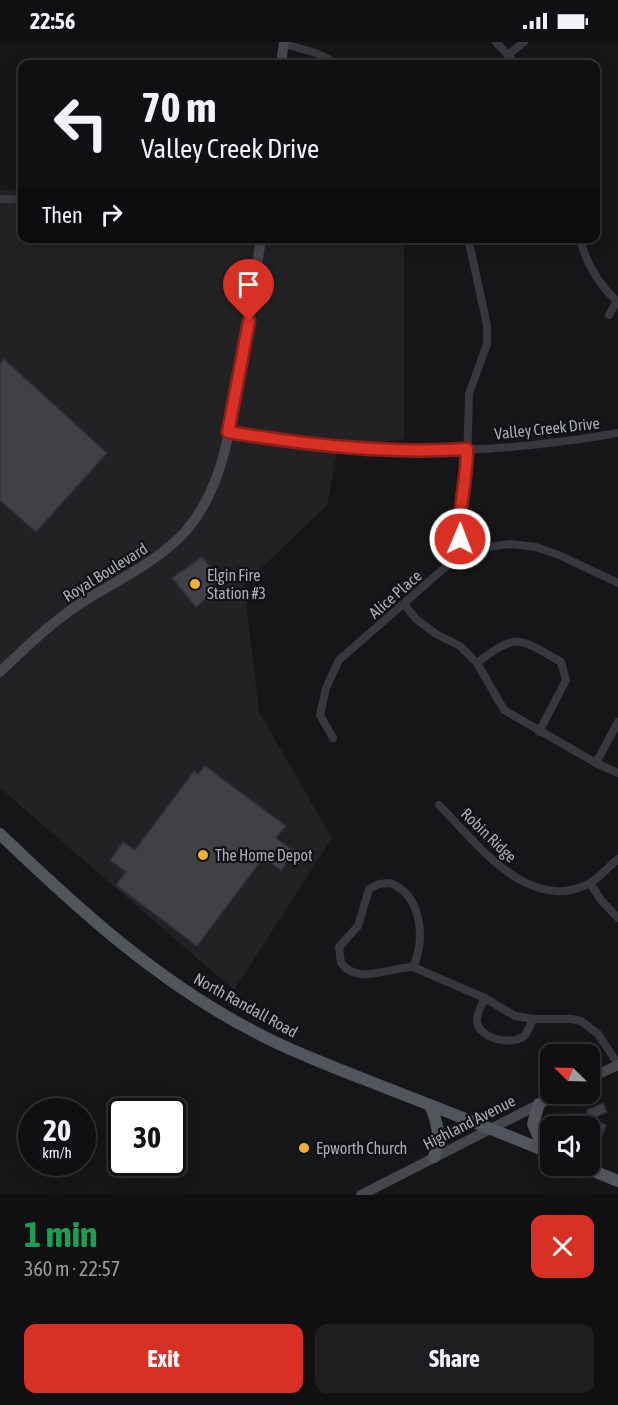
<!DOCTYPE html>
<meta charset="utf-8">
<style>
body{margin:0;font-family:"Asap Condensed",sans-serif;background:#1e1e20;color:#f1f3f6;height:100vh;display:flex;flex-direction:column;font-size:22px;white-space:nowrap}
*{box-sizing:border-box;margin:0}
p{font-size:20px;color:#9c9d9f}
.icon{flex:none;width:33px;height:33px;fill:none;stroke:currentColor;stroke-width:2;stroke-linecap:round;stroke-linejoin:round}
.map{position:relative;height:1153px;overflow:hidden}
.side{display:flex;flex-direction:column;background:#101012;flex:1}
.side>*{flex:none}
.top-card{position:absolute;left:18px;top:18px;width:582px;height:183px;border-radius:12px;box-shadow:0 3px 15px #0003,0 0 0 2px #303032;background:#101012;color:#f1f3f6;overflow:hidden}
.needle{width:39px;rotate:293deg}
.buttons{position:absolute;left:540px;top:1002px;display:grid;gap:12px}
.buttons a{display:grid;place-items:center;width:60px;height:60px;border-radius:12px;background:#101012;box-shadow:0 3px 15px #0003,0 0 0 2px #303032;font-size:30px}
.speed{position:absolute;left:18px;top:1056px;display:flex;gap:12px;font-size:30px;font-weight:700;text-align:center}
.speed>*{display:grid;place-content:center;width:78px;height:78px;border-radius:50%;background:#101012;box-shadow:0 3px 15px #0003,0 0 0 2px #303032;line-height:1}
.speed small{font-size:15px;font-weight:400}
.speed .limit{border:3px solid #111;border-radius:9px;background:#fff;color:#111}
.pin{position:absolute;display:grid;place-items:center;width:51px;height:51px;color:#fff;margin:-62px -26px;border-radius:50% 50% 50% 0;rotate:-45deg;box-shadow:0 0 6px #0007}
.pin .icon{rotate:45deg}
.me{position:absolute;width:66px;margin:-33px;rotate:1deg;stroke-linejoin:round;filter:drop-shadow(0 0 4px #0008)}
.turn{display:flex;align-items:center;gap:21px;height:126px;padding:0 24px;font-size:27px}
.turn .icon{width:78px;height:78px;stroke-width:2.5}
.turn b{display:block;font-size:42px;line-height:51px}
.then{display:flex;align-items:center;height:57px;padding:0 24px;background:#0003;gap:12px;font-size:22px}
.round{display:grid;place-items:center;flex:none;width:63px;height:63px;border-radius:12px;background:#1e1e20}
.summary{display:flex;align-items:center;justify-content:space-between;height:102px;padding:0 24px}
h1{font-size:36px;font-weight:700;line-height:45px;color:#1e9e55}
.primary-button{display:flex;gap:12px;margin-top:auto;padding:12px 24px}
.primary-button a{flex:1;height:69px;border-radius:12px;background:#d93025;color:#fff;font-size:24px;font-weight:700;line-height:69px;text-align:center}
.primary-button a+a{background:#1e1e20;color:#f1f3f6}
.status{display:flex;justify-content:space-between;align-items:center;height:42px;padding:0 30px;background:#101012;direction:ltr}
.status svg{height:16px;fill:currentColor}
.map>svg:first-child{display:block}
.built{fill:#222225}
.building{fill:#404145;stroke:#303034;stroke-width:1.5}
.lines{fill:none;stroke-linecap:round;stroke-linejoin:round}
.street{stroke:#37383d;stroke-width:8}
.secondary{stroke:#45474d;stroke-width:10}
.primary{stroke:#53555c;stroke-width:12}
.route-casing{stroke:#8d1f18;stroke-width:15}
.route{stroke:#d93025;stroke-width:10}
.poi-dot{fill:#f2b134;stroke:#111113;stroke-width:2}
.labels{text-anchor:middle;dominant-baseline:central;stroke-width:4.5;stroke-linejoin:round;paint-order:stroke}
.street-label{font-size:16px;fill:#a8adb8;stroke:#111113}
.poi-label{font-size:16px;fill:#a8adb8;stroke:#111113;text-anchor:start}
</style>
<div class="status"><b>22:56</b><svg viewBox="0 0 49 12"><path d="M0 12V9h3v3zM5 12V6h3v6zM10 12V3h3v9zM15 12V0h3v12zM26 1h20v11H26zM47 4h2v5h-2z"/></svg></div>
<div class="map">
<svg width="618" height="1153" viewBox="0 0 618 1153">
<rect width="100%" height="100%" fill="#161618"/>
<polygon class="built" points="22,147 22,196 404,197 404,397 338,406 327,463 244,543 259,670 332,796 234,948 0,746 0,148"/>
<g class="building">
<polygon points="4,317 107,411 36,490 0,458 0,321"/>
<polygon points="202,515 220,536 206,548 210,553 196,565 172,536"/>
<polygon points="205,724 286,784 276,796 295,810 281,828 263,816 197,904 116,843 126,830 110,818 123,800 135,808 194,729 198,732"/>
<polygon points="603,1061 607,1070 591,1077 606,1083 602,1094 590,1089 590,1084 571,1084 570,1072 587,1072 587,1068"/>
</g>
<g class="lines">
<g class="street">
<polyline points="496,0 516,22"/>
<polyline points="284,2 316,11 338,22"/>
<polyline points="508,13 524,0"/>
<polyline points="0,157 22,157"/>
<path d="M 580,196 C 586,222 598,242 618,260"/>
<polyline points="609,273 617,259"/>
<path d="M 228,390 C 272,397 315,405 359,407 C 445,412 533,406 618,391"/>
<polyline points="465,508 460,497 459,480 467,423 469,352 487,302 487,283 468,196"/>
<polyline points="404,562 416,577 436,592 460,604 477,621 504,668 596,721 618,731"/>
<path d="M 477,621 C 517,590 519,596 561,620 L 566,638 L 539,690"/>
<polyline points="333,696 320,673 326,646 339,618 465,508 510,502 536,505 559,513 618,541"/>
<polyline points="596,721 618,680"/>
<path d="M 439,763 C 476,800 529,874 590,841 C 600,835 609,824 618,817"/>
<path d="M 390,841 C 422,853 426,898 413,925 C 387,926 358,943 341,921 L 339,905 L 358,884 L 369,847 L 379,842 Z"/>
<polyline points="590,841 601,858 618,876"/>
<polyline points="413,925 485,956 515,974 533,977 572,977 581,979 598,992 618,1022"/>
<path d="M 485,956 C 482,963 476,972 477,979 C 479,997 511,1004 524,994 C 528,990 530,983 533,977"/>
</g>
<g class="secondary">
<polyline points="281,22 284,0"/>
<path d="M 0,630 C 27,604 53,579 84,559 C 116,539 151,523 179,496 C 224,452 231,382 241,323 C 248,281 255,239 261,196"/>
<polyline points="590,1036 618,1023"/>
<polyline points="361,1153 559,1052"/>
</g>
<g class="primary">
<path d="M 0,792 C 78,867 159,941 257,991 C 290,1009 326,1022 361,1036 C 424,1061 488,1085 550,1111"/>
<polyline points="539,1062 533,1082 544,1108"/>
<path d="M 430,1063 C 438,1081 441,1097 434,1115"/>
<polyline points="581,1124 618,1139"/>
</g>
</g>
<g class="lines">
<g class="route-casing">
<path id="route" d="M 249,279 L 228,390 C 308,403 386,412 467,407 C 467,438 458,467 460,497"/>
</g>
<use href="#route" class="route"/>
</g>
<g class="poi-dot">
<circle cx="195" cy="542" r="6"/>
<circle cx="203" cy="813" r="6"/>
<circle cx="304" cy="1106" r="6"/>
</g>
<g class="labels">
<g class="street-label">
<text transform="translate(547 386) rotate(-6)">Valley Creek Drive</text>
<text transform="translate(105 530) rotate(-32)">Royal Boulevard</text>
<text transform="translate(395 552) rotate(-41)">Alice Place</text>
<text transform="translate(489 793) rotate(44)">Robin Ridge</text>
<text transform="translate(246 963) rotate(29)">North Randall Road</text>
<text transform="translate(469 1080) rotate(-27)">Highland Avenue</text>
</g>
<g class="poi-label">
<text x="207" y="533">Elgin Fire<tspan x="207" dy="18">Station #3</tspan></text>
<text x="215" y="813">The Home Depot</text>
<text x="316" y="1106">Epworth Church</text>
</g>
</g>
</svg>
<div class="buttons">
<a><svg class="needle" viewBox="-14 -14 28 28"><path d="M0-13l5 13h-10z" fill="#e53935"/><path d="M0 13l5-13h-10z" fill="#9c9d9f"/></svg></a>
<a><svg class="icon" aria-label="sound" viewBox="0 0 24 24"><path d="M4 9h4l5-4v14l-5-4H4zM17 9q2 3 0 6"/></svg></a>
</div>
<div class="speed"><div>20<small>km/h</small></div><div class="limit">30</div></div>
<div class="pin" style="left:249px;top:279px;background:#d93025"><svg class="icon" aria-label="arrive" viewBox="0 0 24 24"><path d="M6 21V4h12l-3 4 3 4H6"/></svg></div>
<svg class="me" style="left:460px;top:497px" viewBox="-20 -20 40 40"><circle r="17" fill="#d93025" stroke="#fff" stroke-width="3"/><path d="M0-11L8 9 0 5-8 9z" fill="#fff"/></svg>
<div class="top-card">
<div class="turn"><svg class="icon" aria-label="left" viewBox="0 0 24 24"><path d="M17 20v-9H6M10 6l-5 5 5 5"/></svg><div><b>70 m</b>Valley Creek Drive</div></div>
<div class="then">Then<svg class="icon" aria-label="right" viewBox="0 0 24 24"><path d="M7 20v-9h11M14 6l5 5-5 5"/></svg></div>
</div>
</div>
<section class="side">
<div class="summary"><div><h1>1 min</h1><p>360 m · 22:57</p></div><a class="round" style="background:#d93025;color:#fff"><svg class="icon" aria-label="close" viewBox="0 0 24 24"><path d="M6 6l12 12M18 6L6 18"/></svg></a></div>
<div class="primary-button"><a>Exit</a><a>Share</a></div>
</section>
